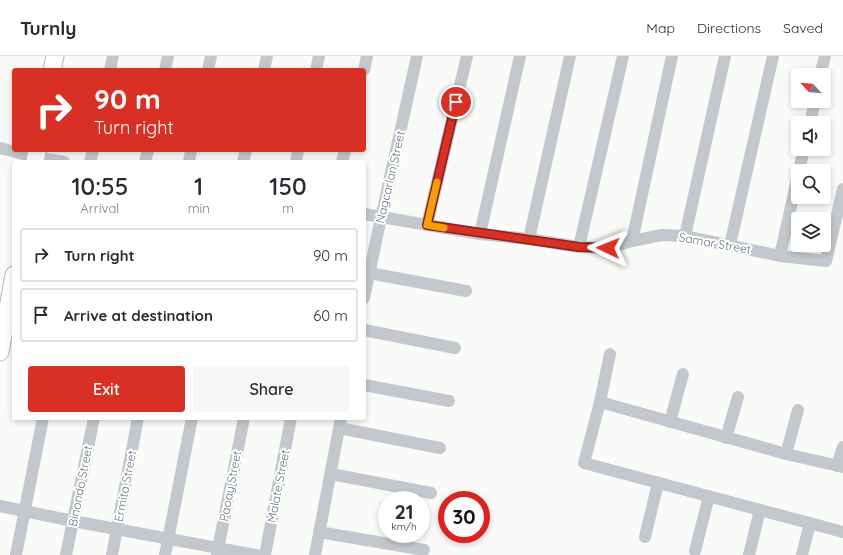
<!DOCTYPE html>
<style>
body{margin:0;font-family:Quicksand,sans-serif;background:#f7f7f7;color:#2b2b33;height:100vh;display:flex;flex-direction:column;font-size:15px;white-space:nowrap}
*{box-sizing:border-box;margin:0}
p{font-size:13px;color:#7c7c81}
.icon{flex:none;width:22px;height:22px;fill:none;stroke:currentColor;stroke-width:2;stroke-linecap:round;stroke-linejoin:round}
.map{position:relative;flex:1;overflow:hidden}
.drawer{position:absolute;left:12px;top:104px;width:354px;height:260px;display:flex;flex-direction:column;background:#fff;border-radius:4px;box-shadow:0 2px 6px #0003}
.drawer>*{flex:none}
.hud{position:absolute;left:12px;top:12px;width:354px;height:84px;border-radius:4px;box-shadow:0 2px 6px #0003;background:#d93025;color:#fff;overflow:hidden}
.needle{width:26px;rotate:296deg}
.buttons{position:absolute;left:791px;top:12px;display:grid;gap:8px}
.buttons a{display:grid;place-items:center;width:40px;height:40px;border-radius:4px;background:#fff;box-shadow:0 2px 6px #0003;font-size:20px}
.speed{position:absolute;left:378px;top:435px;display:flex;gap:8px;font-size:20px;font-weight:700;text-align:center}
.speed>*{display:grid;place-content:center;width:52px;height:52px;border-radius:50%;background:#fff;box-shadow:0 2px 6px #0003;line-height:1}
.speed small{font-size:10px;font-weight:400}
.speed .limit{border:6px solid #d22;background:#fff;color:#111}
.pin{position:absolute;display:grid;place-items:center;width:34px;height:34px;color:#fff;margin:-17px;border:2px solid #fff;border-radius:50%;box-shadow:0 1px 4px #0007}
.me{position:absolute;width:44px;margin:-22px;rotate:272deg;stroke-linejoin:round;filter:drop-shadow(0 0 3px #0008)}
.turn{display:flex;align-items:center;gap:14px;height:84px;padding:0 16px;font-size:18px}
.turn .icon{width:52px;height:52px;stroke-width:2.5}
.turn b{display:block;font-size:28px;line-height:34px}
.eta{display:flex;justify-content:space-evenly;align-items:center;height:68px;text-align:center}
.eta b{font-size:24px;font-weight:600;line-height:28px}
.primary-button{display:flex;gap:8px;margin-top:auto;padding:8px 16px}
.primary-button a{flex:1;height:46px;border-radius:4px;background:#d93025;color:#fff;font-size:16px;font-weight:600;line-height:46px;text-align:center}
.primary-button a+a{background:#f7f7f7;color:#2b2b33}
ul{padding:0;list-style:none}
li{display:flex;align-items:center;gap:12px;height:54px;margin:0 8px 6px;padding:0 8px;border:2px solid #e1e1e2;border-radius:4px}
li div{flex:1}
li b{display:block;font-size:15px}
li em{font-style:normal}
header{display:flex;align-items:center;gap:24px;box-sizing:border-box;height:56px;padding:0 20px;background:#fff;border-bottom:1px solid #e1e1e2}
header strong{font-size:19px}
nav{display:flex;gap:22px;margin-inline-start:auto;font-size:14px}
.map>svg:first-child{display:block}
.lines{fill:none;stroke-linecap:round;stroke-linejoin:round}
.secondary-casing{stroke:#b3babf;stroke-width:19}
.street{stroke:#c3c8cc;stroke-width:12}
.secondary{stroke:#fff;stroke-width:17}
.route-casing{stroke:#8d1f18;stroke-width:10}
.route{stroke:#d93025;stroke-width:7}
.slow{stroke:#f59e0b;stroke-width:7}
.labels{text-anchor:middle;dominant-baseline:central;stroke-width:4;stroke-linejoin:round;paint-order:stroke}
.street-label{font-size:12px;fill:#657683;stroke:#fff}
</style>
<header>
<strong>Turnly</strong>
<nav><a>Map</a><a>Directions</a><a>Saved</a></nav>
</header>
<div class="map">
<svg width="843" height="499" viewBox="0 0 843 499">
<rect width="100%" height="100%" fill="#fafaf8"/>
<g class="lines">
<g class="secondary-casing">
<g id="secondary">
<polyline points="52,14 55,0"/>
<polyline points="35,106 37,94"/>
<polyline points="0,296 14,219"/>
</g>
</g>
<g class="street">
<polyline points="110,14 113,0"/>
<polyline points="165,14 168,0"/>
<polyline points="208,14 211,0"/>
<polyline points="264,14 267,0"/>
<polyline points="316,14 319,0"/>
<polyline points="364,14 367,0"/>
<polyline points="820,19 825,0"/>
<polyline points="810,67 815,45"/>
<polyline points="0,92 35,101 64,106"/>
<polyline points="90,106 93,94"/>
<polyline points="145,106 148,94"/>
<polyline points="189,106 191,94"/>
<polyline points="243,106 246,94"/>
<polyline points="296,106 298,94"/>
<polyline points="342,106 345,94"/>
<polyline points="799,115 804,93"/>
<polyline points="364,158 480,178 529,183 579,191 608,192 632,185 662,179 685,180 780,200 826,205 843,133"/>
<polyline points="427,169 467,0"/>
<polyline points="480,178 520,0"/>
<polyline points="685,180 725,0"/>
<polyline points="529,183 570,0"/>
<polyline points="632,185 672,0"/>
<polyline points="730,189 773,0"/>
<polyline points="579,191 623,0"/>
<polyline points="780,200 798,119"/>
<polyline points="369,217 466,235"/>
<polyline points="364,242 381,162 417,0"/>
<polyline points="364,274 455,292"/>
<polyline points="610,298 600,346 786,398 843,411"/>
<polyline points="364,329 449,345"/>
<polyline points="600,346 584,407 843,476"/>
<polyline points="670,366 683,318"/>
<polyline points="339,372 440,392"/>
<polyline points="726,382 738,341"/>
<polyline points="786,398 798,354"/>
<polyline points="837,410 843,391"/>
<polyline points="331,418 431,437"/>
<polyline points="0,450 73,465 256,499"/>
<polyline points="319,476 424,494"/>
<polyline points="645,481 658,427"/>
<polyline points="695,495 709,440"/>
<polyline points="217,498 244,362"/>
<polyline points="16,499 43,362"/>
<polyline points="66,499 94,362"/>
<polyline points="112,499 138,362"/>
<polyline points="165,499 192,362"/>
<polyline points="265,499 291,362"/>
<polyline points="315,499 341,362"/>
<polyline points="749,499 760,454"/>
<polyline points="802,499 810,467"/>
</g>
<use href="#secondary" class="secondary"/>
</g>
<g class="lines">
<g class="route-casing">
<polyline id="route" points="456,46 427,169 579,191 608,192"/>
</g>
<use href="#route" class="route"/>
<polyline class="slow" points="437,126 427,169 444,172"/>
</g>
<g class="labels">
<g class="street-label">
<text transform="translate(390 121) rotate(-77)">Nagcarlan Street</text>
<text transform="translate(715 187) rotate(10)">Samar Street</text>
<text transform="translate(80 430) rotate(-79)">Binondo Street</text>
<text transform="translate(125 430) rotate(-79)">Ermita Street</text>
<text transform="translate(230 430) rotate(-79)">Paoay Street</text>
<text transform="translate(278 430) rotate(-79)">Malate Street</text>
</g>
</g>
</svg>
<div class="buttons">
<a><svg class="needle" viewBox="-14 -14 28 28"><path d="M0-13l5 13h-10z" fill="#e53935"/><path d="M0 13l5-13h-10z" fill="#7c7c81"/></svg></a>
<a><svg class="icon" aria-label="sound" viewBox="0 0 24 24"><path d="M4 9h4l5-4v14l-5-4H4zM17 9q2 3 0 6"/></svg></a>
<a><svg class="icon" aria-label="search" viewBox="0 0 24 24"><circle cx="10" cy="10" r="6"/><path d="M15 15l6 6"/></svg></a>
<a><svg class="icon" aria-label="layers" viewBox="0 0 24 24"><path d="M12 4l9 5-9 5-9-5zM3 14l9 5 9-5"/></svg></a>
</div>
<div class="speed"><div>21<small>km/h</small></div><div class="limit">30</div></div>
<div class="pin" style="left:456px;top:46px;background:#d93025"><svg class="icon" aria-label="arrive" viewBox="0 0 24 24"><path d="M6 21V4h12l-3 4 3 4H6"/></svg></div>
<svg class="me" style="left:608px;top:192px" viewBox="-20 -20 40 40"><path d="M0-17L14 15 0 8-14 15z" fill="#d93025" stroke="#fff" stroke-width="4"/></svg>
<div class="hud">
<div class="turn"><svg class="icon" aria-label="right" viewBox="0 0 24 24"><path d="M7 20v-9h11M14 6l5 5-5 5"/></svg><div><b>90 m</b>Turn right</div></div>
</div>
<section class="drawer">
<div class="eta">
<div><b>10:55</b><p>Arrival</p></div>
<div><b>1</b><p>min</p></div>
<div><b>150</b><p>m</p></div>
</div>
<ul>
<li><svg class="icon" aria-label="right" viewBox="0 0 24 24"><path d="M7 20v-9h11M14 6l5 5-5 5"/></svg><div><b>Turn right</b></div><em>90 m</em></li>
<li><svg class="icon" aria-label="arrive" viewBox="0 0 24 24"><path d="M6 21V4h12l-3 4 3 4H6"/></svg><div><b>Arrive at destination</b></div><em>60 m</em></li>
</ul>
<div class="primary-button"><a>Exit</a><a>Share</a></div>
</section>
</div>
